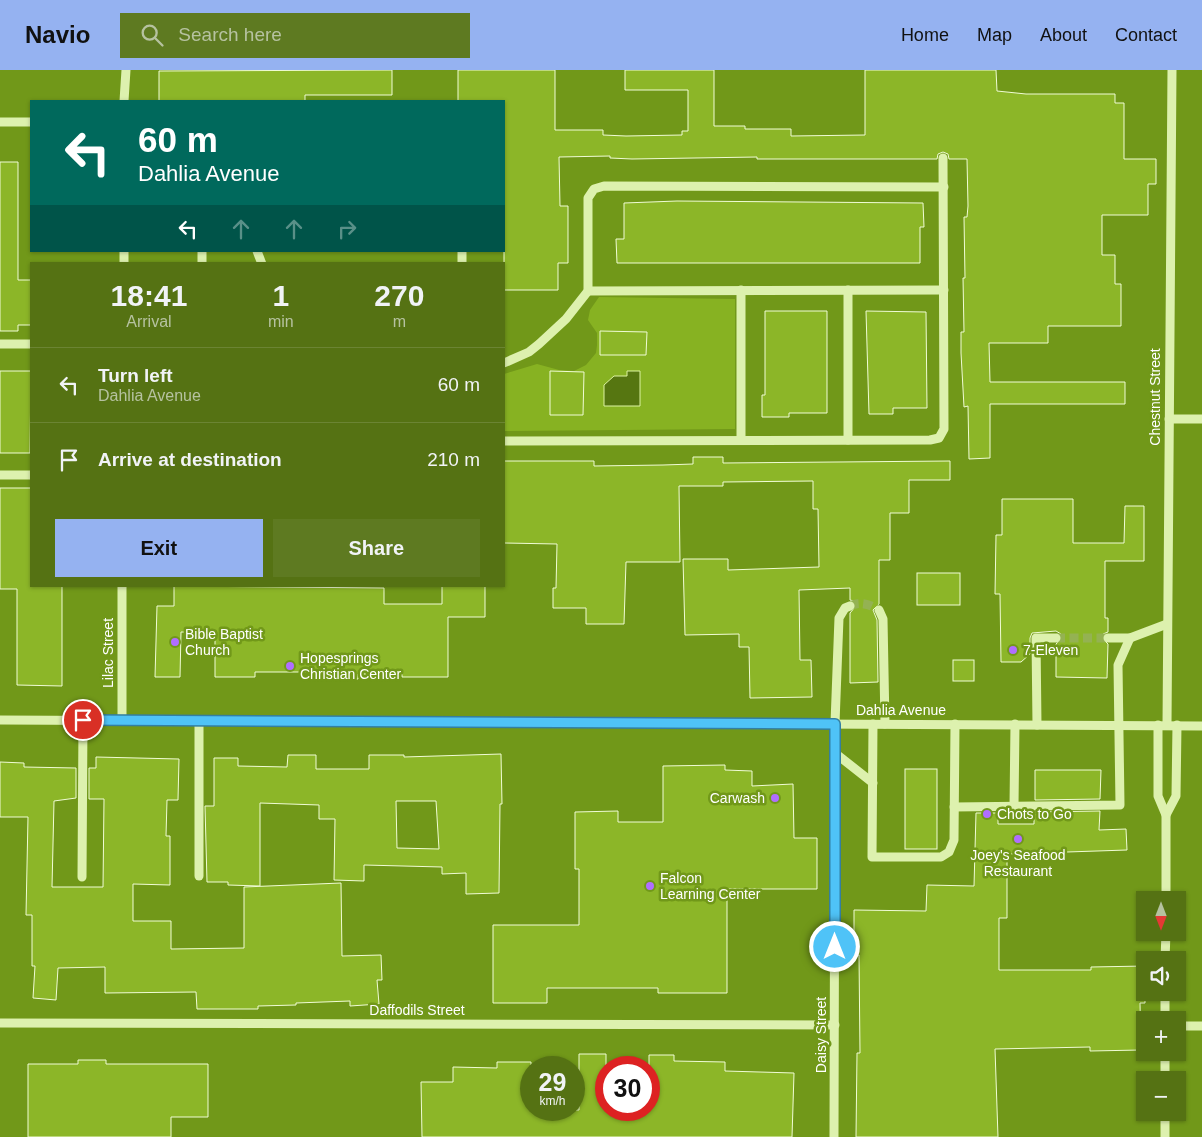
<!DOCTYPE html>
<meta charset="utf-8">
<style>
body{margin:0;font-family:Arial,sans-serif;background:#5e7a21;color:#f1f3f6;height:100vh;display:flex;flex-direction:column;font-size:19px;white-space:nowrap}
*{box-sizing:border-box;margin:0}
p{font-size:16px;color:#b6c2a0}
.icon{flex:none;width:28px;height:28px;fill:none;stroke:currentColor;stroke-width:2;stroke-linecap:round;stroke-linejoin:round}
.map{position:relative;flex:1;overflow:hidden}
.panel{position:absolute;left:30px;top:192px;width:475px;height:325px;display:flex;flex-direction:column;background:#557213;border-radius:0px;box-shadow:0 1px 4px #0004}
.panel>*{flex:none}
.hud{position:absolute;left:30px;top:30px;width:475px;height:152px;border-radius:0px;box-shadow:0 1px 4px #0004;background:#00695c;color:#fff;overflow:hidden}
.needle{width:32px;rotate:180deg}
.tools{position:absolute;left:1136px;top:821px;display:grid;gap:10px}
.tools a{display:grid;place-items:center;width:50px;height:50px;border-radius:0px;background:#557213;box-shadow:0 1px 4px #0004;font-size:25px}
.speed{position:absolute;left:520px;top:986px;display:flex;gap:10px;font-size:25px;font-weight:700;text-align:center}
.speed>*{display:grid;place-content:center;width:65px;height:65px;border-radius:50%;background:#557213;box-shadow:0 1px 4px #0004;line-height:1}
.speed small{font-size:12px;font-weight:400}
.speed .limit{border:8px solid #d22;background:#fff;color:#111}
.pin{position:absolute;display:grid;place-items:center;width:42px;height:42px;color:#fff;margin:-21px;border:2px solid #fff;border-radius:50%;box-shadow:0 1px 5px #0007}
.me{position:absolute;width:55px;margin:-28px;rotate:0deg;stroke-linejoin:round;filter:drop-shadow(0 0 4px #0008)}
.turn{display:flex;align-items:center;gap:18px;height:105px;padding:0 25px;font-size:22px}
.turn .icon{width:65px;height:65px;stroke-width:2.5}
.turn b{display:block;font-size:35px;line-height:42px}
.lanes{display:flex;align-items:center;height:48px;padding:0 25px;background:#0003;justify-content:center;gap:25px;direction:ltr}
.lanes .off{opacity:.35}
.eta{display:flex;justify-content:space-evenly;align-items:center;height:85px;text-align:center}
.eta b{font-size:30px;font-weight:700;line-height:35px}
.button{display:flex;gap:10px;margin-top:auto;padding:10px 25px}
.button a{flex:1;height:58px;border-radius:0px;background:#95b2f1;color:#111;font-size:20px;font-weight:700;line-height:58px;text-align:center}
.button a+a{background:#5e7a21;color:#f1f3f6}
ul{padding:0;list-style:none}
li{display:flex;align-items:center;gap:15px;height:75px;padding:0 25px;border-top:1px solid #6b8433}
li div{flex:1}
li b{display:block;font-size:19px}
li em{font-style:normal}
header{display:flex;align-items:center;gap:30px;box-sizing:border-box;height:70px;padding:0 25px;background:#95b2f1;color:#111}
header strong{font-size:24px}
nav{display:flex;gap:28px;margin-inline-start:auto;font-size:18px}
.search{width:350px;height:45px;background:#5e7a21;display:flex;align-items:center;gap:12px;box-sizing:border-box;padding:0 18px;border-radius:0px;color:#b6c2a0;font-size:19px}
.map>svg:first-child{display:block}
.green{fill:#87b222}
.water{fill:#567611;stroke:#dcf3a1}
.building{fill:#8cb628;stroke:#f0fcd5;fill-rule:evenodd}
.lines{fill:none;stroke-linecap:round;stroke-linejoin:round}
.minor-tunnel{stroke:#94b252;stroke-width:9;stroke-dasharray:9 4.5;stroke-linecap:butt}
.minor{stroke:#ddf1ae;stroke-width:9}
.route-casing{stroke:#337fa1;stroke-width:12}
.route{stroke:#4fc3f7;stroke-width:9}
.poi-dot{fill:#b06eff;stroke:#719819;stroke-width:2}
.labels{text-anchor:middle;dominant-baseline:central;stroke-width:5;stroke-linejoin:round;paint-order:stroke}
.street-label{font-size:14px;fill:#fff;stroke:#719819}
.poi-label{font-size:14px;fill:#fff;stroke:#719819;text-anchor:start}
</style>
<header>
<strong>Navio</strong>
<div class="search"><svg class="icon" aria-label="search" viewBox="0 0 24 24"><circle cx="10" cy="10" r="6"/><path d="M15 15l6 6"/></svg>Search here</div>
<nav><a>Home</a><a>Map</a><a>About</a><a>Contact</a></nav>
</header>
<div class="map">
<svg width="1202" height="1067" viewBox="0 0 1202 1067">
<rect width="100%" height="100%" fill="#719819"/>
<polygon class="green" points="599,227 735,229 735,359 504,361 504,304 537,294 559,300 574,301 586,295 596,283 597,275 597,263 588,250 590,240"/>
<polygon class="water" points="627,301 640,301 640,336 604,336 604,315 614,306 627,306"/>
<g class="building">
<polygon points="392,0 392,25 305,25 305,31 159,31 159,1"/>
<polygon points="458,0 555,0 555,60 603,60 603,65 626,66 682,65 682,61 688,61 688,20 625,20 625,0 714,0 714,56 745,56 745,59 791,59 791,66 865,65 865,0 996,0 997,21 1026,24 1115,24 1115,33 1124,33 1124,89 1156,89 1156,114 1148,114 1148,145 1102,145 1102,185 1115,185 1115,214 1121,214 1121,256 1048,256 1048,273 989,273 990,312 1125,312 1125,334 990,334 990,388 969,389 968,336 964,337 961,283 961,262 964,262 963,208 965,208 964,147 967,147 968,136 967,89 949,89 948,84 943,82 938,84 937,89 757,89 757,87 632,89 610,88 610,86 559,87 560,136 568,136 568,193 558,193 558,220 504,220 504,31 458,31"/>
<polygon points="0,92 18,92 18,210 31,210 31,255 18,255 18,261 0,261"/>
<polygon points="677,131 923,133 924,157 920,157 920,193 617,193 616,169 624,169 624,133"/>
<polygon points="765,241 827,241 827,343 789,343 789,347 762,347 762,325 765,325"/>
<polygon points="866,241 926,242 927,338 893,338 893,344 869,344"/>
<polygon points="600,261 647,262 646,285 600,285"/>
<polygon points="0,301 31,301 30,383 0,383"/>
<polygon points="550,301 584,302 583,345 550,345"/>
<polygon points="693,387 723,387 723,393 950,391 950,410 909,410 909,443 890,443 890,490 879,490 879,534 873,540 877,550 878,612 850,613 850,543 856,536 854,531 850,530 850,518 799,520 800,590 811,590 812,627 750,628 749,577 739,577 739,564 685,565 683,489 728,489 728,500 819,497 818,439 813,439 813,411 723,412 723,416 679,416 680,492 626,492 624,554 586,554 586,538 553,538 553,518 556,518 557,474 504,473 504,391 594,391 594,396 663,395 693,394"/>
<polygon points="0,418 31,418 31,516 62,516 62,616 17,615 17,519 0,519"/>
<polygon points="1002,429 1073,429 1073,473 1124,473 1125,436 1144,436 1144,491 1105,491 1105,548 1108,548 1108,562 1103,564 1102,568 1108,574 1107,608 1056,607 1056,574 1062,568 1061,564 1056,561 1032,563 1030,568 1030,584 1021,592 1001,592 1000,524 995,524 996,465 1002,465"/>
<rect x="917" y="503" width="43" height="32"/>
<polygon points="174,516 384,518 384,534 442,534 442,516 485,516 485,547 448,547 448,607 402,607 402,604 358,604 358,609 325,609 325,602 255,602 255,607 215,607 215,563 181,562 180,607 155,607 157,536 174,536"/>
<rect x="953" y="590" width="21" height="21"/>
<path d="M 501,684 L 502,734 L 500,734 L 499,823 L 466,824 L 466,803 L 442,804 L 442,797 L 364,795 L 364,811 L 334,810 L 335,749 L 319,749 L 319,735 L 260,733 L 260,816 L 228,815 L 228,812 L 207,812 L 205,736 L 214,736 L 214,688 L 238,688 L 238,696 L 287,697 L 288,685 L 316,685 L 316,699 L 369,699 L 369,685 L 404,685 L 404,687 ZM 396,731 L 436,731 L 439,779 L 397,778 Z"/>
<polygon points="96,687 179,689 178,730 167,730 166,766 170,766 170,815 133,814 133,851 171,851 171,879 244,878 244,817 341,813 342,886 381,885 382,910 377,910 379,934 350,936 350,931 296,933 296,935 258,936 258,939 197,939 196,922 105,923 105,897 58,898 56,930 33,928 35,896 32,896 32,845 26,845 28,747 0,747 0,692 24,693 24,697 76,698 76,728 54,731 52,817 103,817 104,729 89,729 89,698 96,698"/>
<polygon points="725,695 725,700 752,701 752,716 793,714 794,768 817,768 817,819 727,819 727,923 658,923 658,918 547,918 547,933 493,933 493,855 579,855 579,799 575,799 575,742 618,741 618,752 663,752 663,696"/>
<rect x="905" y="699" width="32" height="80"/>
<polygon points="1035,700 1101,700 1100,729 1035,730"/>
<polygon points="1100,741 1099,760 1126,759 1127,780 1007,784 1007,848 999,848 999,900 1091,900 1091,897 1145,896 1145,933 1140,933 1141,980 1090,981 1090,977 995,979 998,1067 856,1067 857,983 860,983 859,885 854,885 854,840 926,841 927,815 974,816 976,743 998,743 998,754 1034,754 1034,742"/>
<polygon points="579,984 606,984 606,1040 649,1040 649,985 674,985 674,991 725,992 725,1001 794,1003 792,1067 422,1067 421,1012 453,1012 453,997 497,998 497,992 531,992 531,1040 579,1040"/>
<polygon points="78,990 106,990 106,994 208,994 208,1047 171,1047 171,1067 28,1067 28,994 78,994"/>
</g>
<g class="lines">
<g class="minor-tunnel">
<path d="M 850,536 C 860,531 869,534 879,540"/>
<polyline points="1056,568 1108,568"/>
</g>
<g class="minor">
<polyline points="124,31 126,0"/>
<polyline points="0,52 31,52"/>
<polyline points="202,181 202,194"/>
<polyline points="257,181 262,194"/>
<polyline points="462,181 462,194"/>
<polyline points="124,194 124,181"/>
<polyline points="741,220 741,370"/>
<polyline points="848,220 848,370"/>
<polyline points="588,221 944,220"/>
<polyline points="0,274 31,274"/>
<polyline points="504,293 529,282 539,274 566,249 588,221 588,128 594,119 604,116 944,117"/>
<polyline points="1169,349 1202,349"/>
<polyline points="504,371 930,370 939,368 944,359 943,88"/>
<polyline points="0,405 31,405"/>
<polyline points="879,540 883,549 885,654"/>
<polyline points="1108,568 1130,568 1167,554"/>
<polyline points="0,650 1202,656"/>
<polyline points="122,650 122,516"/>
<polyline points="873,654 872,787 941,787 949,782 954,770 955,654"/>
<polyline points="1037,655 1036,568 1056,568"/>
<polyline points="1158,655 1158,726 1166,745 1166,830"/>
<polyline points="1167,655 1172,0"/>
<polyline points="835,683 873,713"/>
<polyline points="1014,736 1015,654"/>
<polyline points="954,737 1120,735 1118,595 1130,568"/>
<polyline points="1166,745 1176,726 1177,655"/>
<polyline points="199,806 199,650"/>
<polyline points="82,807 83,650"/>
<polyline points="1165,890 1166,862"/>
<polyline points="1165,950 1165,922"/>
<polyline points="0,953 835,955"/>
<polyline points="1178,956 1202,956"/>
<polyline points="1165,1010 1165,982"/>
<polyline points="834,1067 835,653 839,548 845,538 850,536"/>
<polyline points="1165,1067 1165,1042"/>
</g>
</g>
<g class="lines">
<g class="route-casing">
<polyline id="route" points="83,650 835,654 835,877"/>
</g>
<use href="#route" class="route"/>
</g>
<g class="poi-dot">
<circle cx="175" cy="572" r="5"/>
<circle cx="1013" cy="580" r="5"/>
<circle cx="290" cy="596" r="5"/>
<circle cx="775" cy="728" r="5"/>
<circle cx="987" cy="744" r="5"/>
<circle cx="1018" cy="769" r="5"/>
<circle cx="650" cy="816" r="5"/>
</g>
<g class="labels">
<g class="street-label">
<text transform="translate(1155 327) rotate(-90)">Chestnut Street</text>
<text transform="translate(108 583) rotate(-90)">Lilac Street</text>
<text x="901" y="640">Dahlia Avenue</text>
<text x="417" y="940">Daffodils Street</text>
<text transform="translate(821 965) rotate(-90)">Daisy Street</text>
</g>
<g class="poi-label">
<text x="185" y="564">Bible Baptist<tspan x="185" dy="16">Church</tspan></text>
<text x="1023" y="580">7-Eleven</text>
<text x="300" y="588">Hopesprings<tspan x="300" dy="16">Christian Center</tspan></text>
<text x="765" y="728" text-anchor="end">Carwash</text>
<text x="997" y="744">Chots to Go</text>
<text x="1018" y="785" text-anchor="middle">Joey's Seafood<tspan x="1018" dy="16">Restaurant</tspan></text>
<text x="660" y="808">Falcon<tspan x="660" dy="16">Learning Center</tspan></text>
</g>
</g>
</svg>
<div class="tools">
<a><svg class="needle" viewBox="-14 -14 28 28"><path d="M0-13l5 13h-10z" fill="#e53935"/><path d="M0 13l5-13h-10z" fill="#b6c2a0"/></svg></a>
<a><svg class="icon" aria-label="sound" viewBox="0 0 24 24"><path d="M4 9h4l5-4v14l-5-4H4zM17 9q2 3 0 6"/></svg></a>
<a>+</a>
<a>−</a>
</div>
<div class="speed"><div>29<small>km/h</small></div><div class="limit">30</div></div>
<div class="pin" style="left:83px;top:650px;background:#d93025"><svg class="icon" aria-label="arrive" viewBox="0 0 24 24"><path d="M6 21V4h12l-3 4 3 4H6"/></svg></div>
<svg class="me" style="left:835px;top:877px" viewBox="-20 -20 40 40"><circle r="17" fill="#4fc3f7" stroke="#fff" stroke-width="3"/><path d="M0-11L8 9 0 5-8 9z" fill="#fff"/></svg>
<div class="hud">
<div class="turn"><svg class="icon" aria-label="left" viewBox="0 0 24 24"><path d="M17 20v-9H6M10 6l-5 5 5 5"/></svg><div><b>60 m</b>Dahlia Avenue</div></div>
<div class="lanes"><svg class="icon" aria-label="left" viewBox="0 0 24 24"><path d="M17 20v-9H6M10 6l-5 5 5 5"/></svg><svg class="icon off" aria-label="ahead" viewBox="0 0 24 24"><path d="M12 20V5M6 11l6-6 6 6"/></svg><svg class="icon off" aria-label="ahead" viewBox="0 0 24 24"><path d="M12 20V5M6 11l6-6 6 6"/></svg><svg class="icon off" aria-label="right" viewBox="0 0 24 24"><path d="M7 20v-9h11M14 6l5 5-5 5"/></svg></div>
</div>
<section class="panel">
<div class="eta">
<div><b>18:41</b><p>Arrival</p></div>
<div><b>1</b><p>min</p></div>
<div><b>270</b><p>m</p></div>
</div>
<ul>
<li><svg class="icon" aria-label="left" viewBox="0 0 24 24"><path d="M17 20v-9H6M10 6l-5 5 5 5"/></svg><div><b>Turn left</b><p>Dahlia Avenue</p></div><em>60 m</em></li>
<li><svg class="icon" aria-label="arrive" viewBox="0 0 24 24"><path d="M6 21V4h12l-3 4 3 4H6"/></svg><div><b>Arrive at destination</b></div><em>210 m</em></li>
</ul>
<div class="button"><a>Exit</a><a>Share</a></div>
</section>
</div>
